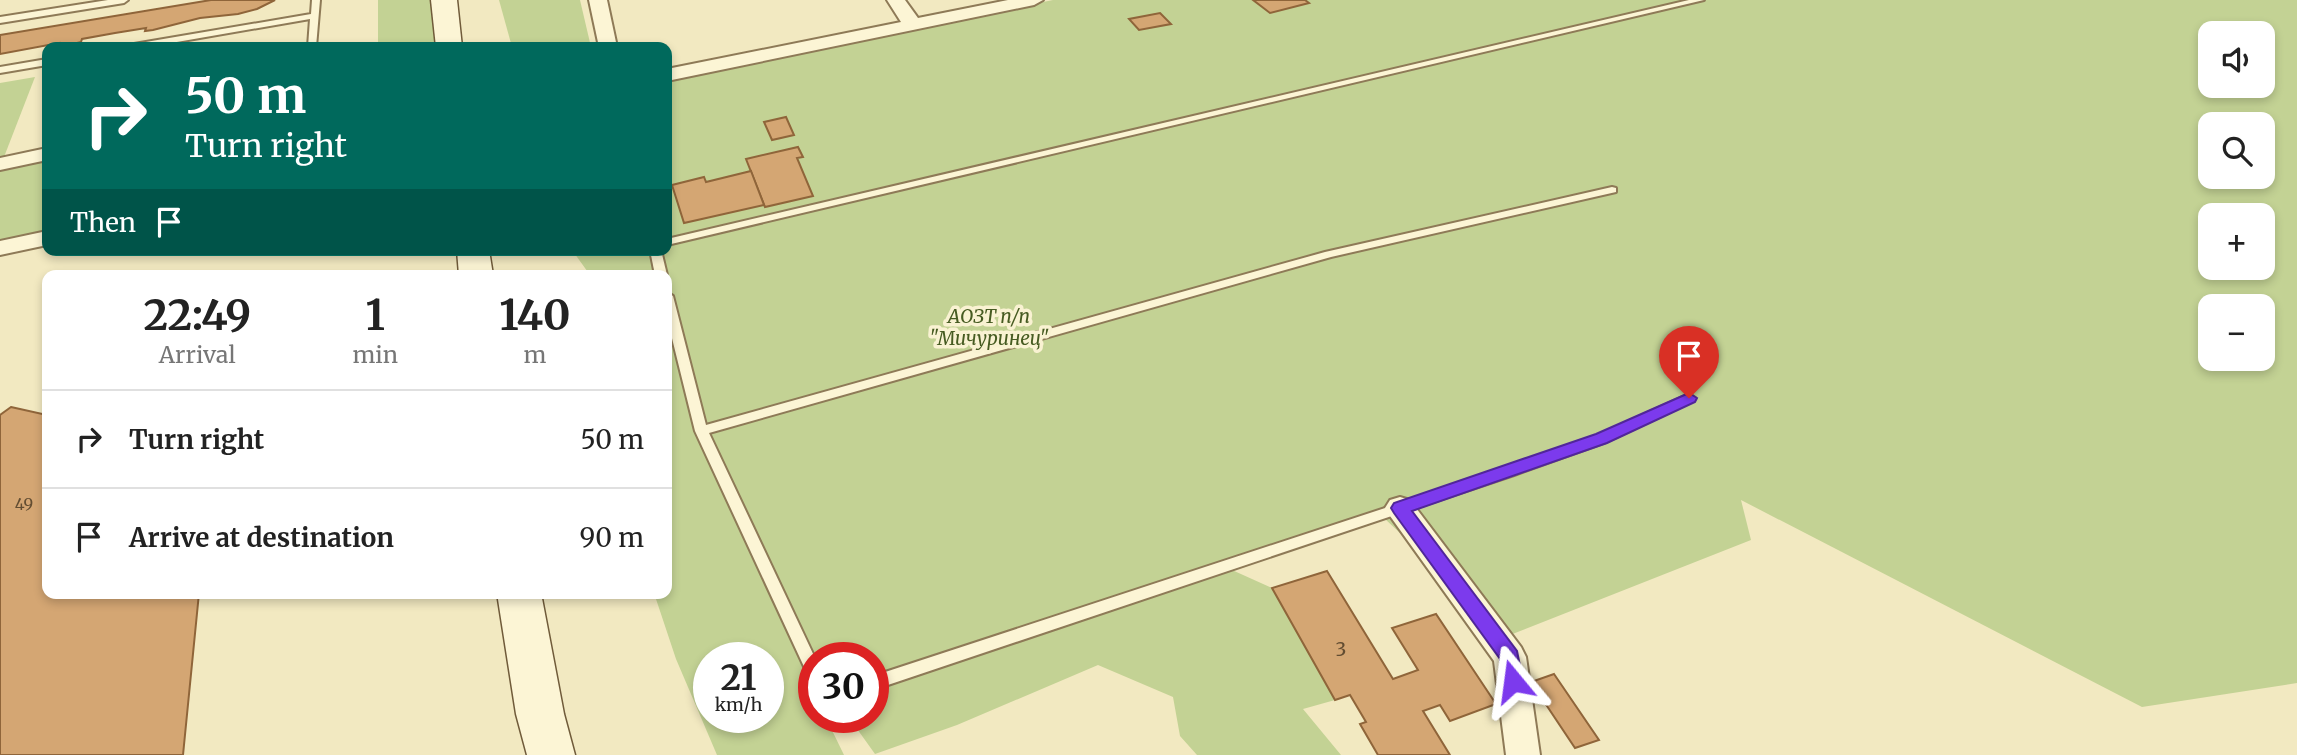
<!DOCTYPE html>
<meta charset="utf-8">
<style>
body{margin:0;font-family:Merriweather,serif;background:#f6f6f6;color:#222;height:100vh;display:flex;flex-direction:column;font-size:26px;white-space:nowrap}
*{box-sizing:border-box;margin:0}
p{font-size:23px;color:#767676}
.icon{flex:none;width:38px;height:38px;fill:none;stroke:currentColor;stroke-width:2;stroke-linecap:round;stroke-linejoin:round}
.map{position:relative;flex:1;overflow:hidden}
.sheet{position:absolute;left:42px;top:270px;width:630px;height:329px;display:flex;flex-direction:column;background:#fff;border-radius:14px;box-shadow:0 4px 10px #0003}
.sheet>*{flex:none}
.top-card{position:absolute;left:42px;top:42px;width:630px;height:214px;border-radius:14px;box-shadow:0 4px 10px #0003;background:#00695c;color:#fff;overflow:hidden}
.tools{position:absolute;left:2198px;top:21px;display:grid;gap:14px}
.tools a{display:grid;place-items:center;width:77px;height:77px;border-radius:14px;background:#fff;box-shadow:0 4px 10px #0003;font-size:35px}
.speed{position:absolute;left:693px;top:642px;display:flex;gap:14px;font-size:35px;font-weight:700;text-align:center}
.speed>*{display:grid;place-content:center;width:91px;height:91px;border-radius:50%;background:#fff;box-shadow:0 4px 10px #0003;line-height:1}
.speed small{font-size:18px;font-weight:400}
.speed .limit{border:10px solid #d22;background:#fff;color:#111}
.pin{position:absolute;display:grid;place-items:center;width:60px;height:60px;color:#fff;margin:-72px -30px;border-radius:50% 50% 50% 0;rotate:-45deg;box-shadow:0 0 7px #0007}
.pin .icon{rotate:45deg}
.me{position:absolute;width:77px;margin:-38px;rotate:344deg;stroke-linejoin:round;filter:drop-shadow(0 0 5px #0008)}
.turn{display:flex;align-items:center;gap:24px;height:147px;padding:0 28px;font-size:32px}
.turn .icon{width:91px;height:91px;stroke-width:2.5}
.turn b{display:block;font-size:49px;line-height:60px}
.then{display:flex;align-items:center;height:66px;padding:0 28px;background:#0003;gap:14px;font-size:26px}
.eta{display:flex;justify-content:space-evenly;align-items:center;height:119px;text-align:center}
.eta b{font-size:42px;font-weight:700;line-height:49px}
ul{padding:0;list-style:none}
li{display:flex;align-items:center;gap:21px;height:98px;padding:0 28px;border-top:2px solid #e0e0e0}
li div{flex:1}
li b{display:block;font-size:26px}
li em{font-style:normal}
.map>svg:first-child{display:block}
.green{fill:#c3d294;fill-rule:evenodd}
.building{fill:#d4a673;stroke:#8f653a;stroke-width:2}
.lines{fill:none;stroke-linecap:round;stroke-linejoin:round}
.service-casing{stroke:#8e7a57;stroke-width:4}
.minor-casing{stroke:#8e7a57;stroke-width:4}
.secondary-casing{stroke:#705b3a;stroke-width:3}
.service{fill:#fcf5d5;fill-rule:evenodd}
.minor{fill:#fcf5d5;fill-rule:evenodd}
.secondary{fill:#fcf5d5;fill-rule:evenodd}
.route{fill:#7c3aed;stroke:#51269a;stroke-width:2}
.labels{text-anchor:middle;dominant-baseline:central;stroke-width:7;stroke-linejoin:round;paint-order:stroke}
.number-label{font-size:16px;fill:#624d32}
.park-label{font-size:19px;font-style:italic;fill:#465b21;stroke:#f9f2d2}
.near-number-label{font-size:19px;fill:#624d32}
</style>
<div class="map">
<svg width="2297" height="755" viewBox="0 0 2297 755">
<rect width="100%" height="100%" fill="#f2e9c1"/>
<g class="green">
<polygon points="378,0 432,0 436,47 378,47"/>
<polygon points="499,0 580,0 591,47 512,47"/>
<path d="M 1053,0 L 2297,0 L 2297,683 L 2142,707 L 1741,500 L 1751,540 L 1510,635 L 1385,519 L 1232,570 L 1272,588 L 1335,700 L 1303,709 L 1341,755 L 1197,755 L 1180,736 L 1173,697 L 1098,665 L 957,725 L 875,754 L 850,719 L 873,718 L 873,658 L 814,658 L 814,718 L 826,718 L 844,755 L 717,755 L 676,659 L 654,593 L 667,593 L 667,275 L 590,275 L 572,250 L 667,250 L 667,79 ZM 2210,33 L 2263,33 L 2263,86 L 2210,86 ZM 2210,124 L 2263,124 L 2263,177 L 2210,177 ZM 2210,215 L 2263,215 L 2263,268 L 2210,268 ZM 2210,306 L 2263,306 L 2263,359 L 2210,359 ZM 709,658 L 768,658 L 768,718 L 709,718 Z"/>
<polygon points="35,77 4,157 0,159 0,83"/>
<polygon points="47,160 47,231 0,241 0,169"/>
</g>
<g class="building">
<polygon points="275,0 257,9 238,14 200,18 153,30 145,31 146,28 115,33 82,39 81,42 69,45 58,46 59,43 0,54 0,35 211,0"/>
<polygon points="1253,0 1305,0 1309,3 1270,13"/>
<polygon points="1160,13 1171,24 1139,30 1129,19"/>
<polygon points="786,117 794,135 772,140 764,122"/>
<polygon points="798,147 803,157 797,158 813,196 765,207 746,159"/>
<polygon points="751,171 764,205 684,223 672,185 704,177 706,182"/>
<polygon points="11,407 47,415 47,593 199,593 183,755 0,755 0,415"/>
<polygon points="1327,571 1393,679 1418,670 1392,628 1436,614 1496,704 1450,721 1440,705 1423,711 1450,755 1378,755 1360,724 1366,722 1350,695 1335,700 1272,588"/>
<polygon points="1554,674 1599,740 1575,748 1531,682"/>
</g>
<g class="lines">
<g class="service-casing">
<g id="service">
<polygon points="108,0 128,0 124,3 0,23 0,17"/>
<polygon points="312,0 320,0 316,47 308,47 310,19 148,47 130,47 134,44 311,14"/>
<polygon points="1689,0 1704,0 667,245 667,239"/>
<polygon points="47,59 47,65 0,73 0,67"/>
<polygon points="1612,187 1616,188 1616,192 1331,257 709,433 815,658 814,658 814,677 809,676 806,671 695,431 667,318 667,292 673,296 706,425 1325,252"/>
<polygon points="650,250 661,250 667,275 655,275"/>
<polygon points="1689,394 1695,398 1693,401 1606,442 1514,475 873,690 873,676 1504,469 1596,436"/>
</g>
</g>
<g class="minor-casing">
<g id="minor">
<polygon points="589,0 607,0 617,47 599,47"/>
<polygon points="887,0 905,0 918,18 1008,0 1043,0 1034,5 667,81 667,69 901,22"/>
<polygon points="47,148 47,160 0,170 0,158"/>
<polygon points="47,231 47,245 0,255 0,241"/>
<polygon points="1400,497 1410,500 1521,647 1526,657 1540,755 1506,755 1494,661 1390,516 1385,508 1390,500"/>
</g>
</g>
<g class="secondary-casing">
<g id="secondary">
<polygon points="431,0 457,0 462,47 436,47"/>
<polygon points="457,250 489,250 493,275 459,275"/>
<polygon points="497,593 541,593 564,714 575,755 527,755 516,714"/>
</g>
</g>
<use href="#service" class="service"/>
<use href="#minor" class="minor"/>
<use href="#secondary" class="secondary"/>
</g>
<polygon class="route" points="1689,393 1697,398 1695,402 1607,443 1412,511 1517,651 1523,681 1520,688 1513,690 1506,688 1500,659 1394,513 1391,508 1394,503 1596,434"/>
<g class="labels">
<g class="number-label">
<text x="24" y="504">49</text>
</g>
<g class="park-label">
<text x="989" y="316">АОЗТ п/п<tspan x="989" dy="22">"Мичуринец"</tspan></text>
</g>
<g class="near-number-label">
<text x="1341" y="649">3</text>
</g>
</g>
</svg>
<div class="tools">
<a><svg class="icon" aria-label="sound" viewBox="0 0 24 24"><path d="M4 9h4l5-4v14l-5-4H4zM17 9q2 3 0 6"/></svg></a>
<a><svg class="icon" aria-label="search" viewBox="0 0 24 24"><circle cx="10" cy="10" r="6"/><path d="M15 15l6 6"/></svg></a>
<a>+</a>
<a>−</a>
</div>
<div class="speed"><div>21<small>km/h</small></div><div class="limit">30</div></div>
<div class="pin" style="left:1689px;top:398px;background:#d93025"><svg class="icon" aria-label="arrive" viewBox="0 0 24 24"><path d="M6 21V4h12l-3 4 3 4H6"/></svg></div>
<svg class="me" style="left:1513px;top:681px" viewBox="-20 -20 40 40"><path d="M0-17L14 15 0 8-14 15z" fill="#7c3aed" stroke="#fff" stroke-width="4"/></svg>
<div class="top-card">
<div class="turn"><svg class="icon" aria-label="right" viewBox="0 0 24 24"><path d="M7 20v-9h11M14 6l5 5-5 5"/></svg><div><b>50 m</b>Turn right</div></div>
<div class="then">Then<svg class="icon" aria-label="arrive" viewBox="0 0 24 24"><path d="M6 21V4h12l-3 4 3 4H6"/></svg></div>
</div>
<section class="sheet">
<div class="eta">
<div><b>22:49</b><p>Arrival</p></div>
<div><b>1</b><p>min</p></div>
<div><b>140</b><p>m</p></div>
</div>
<ul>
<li><svg class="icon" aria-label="right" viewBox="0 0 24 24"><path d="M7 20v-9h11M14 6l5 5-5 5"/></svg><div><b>Turn right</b></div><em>50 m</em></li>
<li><svg class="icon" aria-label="arrive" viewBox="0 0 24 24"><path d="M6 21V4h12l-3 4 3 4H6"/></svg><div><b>Arrive at destination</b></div><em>90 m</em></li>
</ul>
</section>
</div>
